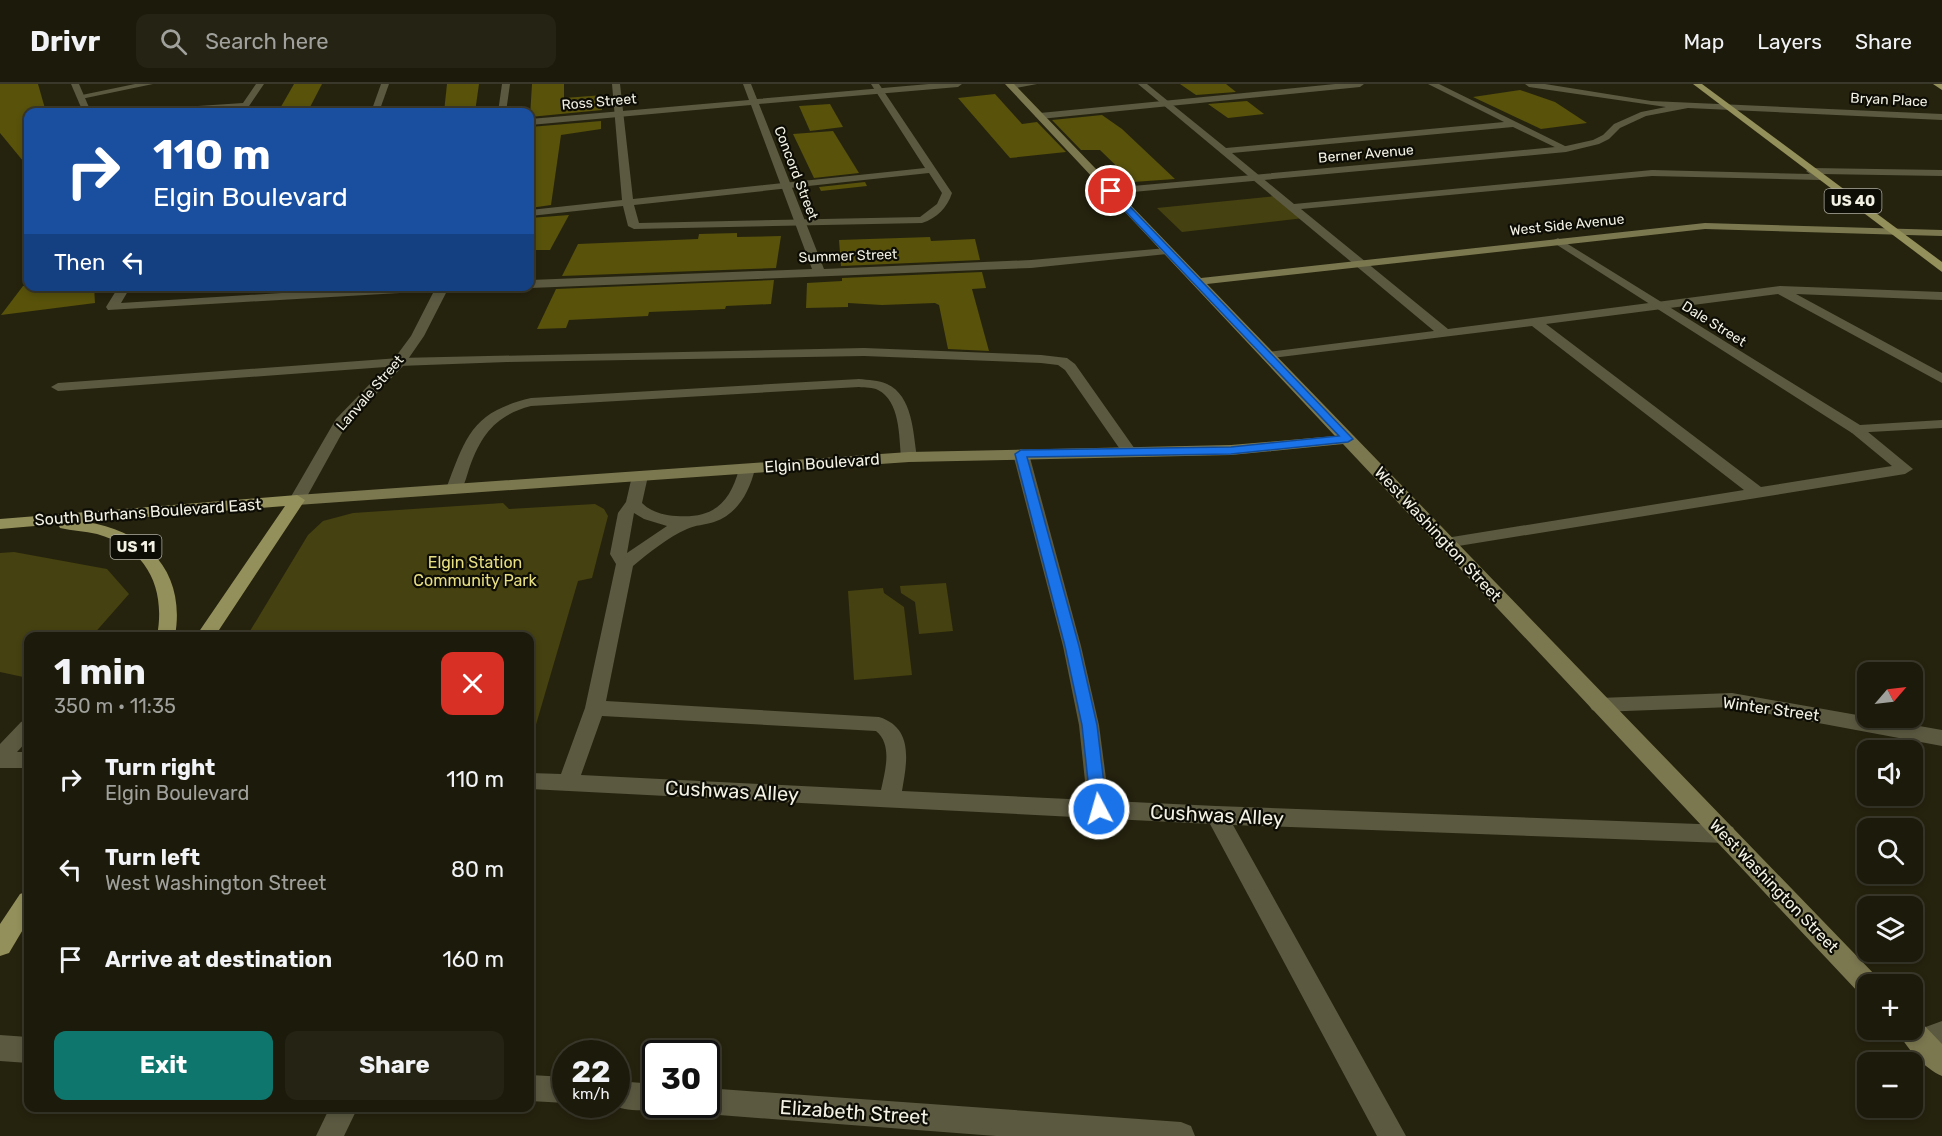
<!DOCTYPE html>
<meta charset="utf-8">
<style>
body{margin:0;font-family:Rubik,sans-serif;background:#252313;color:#f1f3f6;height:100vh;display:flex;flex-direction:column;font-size:22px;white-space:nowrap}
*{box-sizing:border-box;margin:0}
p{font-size:20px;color:#a0a19c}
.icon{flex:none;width:33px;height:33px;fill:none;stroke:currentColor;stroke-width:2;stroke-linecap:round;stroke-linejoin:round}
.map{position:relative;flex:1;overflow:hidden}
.panel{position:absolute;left:24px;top:548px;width:510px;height:480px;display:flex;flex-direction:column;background:#1c1a0a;border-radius:12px;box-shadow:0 3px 9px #0003,0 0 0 2px #3a382b}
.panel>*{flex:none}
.banner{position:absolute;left:24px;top:24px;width:510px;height:183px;border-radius:12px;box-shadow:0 3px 9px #0003,0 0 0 2px #3a382b;background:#1a4fa0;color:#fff;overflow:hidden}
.needle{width:39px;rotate:62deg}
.tools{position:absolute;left:1857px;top:578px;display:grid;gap:12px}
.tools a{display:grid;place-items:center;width:66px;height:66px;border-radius:12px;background:#1c1a0a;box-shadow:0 3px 9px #0003,0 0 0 2px #3a382b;font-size:30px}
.speed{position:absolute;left:552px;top:956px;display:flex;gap:12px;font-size:30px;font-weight:700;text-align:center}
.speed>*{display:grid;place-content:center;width:78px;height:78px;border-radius:50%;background:#1c1a0a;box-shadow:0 3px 9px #0003,0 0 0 2px #3a382b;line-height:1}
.speed small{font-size:15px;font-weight:400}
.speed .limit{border:3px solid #111;border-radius:9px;background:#fff;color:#111}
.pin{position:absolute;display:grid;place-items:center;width:51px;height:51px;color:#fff;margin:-26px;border:3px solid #fff;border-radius:50%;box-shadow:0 2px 6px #0007}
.me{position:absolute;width:66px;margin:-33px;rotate:354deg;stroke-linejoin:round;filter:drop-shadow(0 0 4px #0008)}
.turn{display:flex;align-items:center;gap:21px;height:126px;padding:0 30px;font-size:27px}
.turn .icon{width:78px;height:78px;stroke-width:2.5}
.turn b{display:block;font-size:42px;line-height:51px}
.then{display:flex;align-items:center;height:57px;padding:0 30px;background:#0003;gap:12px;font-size:22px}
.round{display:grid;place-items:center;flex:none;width:63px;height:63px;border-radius:12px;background:#252313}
.headline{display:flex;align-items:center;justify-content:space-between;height:102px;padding:0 30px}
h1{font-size:36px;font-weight:700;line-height:45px}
.action{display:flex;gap:12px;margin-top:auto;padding:12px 30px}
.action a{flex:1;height:69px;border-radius:12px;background:#0f766e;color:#fff;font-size:24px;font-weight:700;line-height:69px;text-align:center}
.action a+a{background:#252313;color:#f1f3f6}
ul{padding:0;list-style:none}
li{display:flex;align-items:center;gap:18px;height:90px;padding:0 30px}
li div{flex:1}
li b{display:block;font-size:22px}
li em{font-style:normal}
header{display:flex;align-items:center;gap:36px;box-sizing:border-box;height:84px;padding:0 30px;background:#1c1a0a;border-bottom:2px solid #3a382b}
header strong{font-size:28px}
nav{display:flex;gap:33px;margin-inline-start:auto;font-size:21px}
.search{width:420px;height:54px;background:#252313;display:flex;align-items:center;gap:15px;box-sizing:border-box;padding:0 21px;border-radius:12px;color:#a0a19c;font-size:22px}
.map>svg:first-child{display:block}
.green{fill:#454110}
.building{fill:#58520b}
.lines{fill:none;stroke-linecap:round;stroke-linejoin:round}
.lane{fill:#5b5940;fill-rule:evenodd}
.street{fill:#5b5940;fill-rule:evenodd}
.secondary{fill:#7b7850;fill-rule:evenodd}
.primary{fill:#94905b;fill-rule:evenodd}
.route{fill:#1a73e8;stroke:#114b97;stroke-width:1.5}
.labels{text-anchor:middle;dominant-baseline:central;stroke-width:4.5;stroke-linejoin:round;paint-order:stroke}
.far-street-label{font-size:14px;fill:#f2f1e4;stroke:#0d0c05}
.shield{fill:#0d0c05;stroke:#adaca1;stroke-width:1.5}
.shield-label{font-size:15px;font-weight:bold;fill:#f2f1e4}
.street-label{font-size:16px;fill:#f2f1e4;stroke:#0d0c05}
.park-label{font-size:16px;fill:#e7df82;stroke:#0d0c05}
.near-street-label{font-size:20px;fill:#f2f1e4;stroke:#0d0c05}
</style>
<header>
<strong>Drivr</strong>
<div class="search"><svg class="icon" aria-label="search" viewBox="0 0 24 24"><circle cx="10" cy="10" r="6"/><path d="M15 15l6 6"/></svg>Search here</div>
<nav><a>Map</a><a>Layers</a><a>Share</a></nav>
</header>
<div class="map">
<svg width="1942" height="1052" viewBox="0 0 1942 1052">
<rect width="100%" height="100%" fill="#25230e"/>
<g class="green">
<polygon points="1276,112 1304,134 1182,148 1157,124"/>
<polygon points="503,419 509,425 595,420 604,425 608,432 592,494 578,497 530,661 530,552 247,552 308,451 323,437 353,429"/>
<polygon points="14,468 107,485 129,510 92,552 28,552 28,594 0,588 0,469"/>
<polygon points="946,499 953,547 919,550 915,518 901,509 900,502"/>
<polygon points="883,504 884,509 904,523 912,591 854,596 848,507"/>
</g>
<g class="building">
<polygon points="0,0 38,0 46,28 28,28 28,83 0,49"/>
<polygon points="294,0 322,0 308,27 278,28"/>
<polygon points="447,0 479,0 475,28 444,28"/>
<polygon points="532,0 564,0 564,14 604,11 602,26 530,33"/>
<polygon points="1180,0 1226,0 1236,8 1196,11"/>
<polygon points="1520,6 1555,18 1587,39 1541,45 1473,13"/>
<polygon points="995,10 1022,40 1037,38 1066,68 1010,74 958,14"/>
<polygon points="1247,17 1264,30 1228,34 1208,20"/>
<polygon points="830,20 843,43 810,47 799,22"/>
<polygon points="1102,31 1122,45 1175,95 1133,98 1100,66 1081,66 1052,36"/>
<polygon points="601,37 601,45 561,51 551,121 530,124 530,43"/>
<polygon points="833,47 859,89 814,94 793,50"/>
<polygon points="865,98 867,102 821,107 819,103"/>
<polygon points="569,131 550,166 530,166 530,134"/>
<polygon points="737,149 737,153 781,152 776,184 562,192 578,160 698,155 699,150"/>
<polygon points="930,153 931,157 975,155 980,176 841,182 839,156"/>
<polygon points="982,188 986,204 972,205 989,267 948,265 939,221 935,219 882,221 848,219 848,223 806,224 807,199 842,197 842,194"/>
<polygon points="774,196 771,220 726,222 725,225 649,228 648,232 569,236 566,244 537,245 556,205"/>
<polygon points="23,202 94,202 95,219 1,231"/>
</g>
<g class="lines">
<g class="lane">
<polygon points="135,0 153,0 81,15 77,12"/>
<polygon points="381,0 389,0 379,28 371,28"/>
<path d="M 612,0 L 620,0 L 633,115 L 925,84 L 871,0 L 879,0 L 952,109 C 947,124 937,134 922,139 L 634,145 L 628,142 L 623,122 L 530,132 L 530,126 L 622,116 ZM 929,89 L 942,109 L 937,120 L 920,133 L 639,139 L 634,121 Z"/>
<polygon points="1008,0 1037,0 1011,5 1007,2"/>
<polygon points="1138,0 1147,0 1226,64 1504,38 1428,0 1439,0 1571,65 1563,67 1513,43 1232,69 1294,120 1652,86 1810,90 1806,87 1811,84 1942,86 1942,92 1821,90 1825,93 1820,96 1652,92 1301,125 1448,245 1780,202 1942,208 1942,216 1796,210 1942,289 1942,299 1778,210 1546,240 1761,403 1892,382 1852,349 1850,346 1852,343 1862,343 1913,385 1905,390 1446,464 1440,463 1438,459 1440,455 1446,454 1744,406 1532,242 1263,275 1261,272 1263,269 1268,268 1434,247"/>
<polygon points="864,264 1041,271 1067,274 1075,280 1137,368 1134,371 1124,371 1065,286 1058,281 1041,279 864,272 507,278 399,282 58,307 51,303 58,299 399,274"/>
<path d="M 859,295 C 868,296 879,296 887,300 C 913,312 913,349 917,373 L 914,376 L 904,376 L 901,373 C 899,352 900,317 878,306 C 873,303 865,304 859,303 L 531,322 C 497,331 482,349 470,382 C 467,391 465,400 460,408 L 454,410 L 446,405 C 466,352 472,328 531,314 Z"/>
<path d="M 747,380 L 755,385 C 749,408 738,430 714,438 C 705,441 695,441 687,445 C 667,454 650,468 633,482 L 606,617 L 879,633 C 914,644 907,678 902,707 L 1216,722 L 1725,741 L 1733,743 L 1736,750 L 1733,757 L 1725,759 L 1233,741 L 1406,1052 L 1377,1052 L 1210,740 L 530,705 L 530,689 L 561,690 L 585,624 L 616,480 L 610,470 L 618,429 L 626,418 L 632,392 L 640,387 L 648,392 L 642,419 C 651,428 663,431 676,432 C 713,435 730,419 739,385 ZM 634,429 L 644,435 L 667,442 L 627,469 ZM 602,632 L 876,647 C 893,661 885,687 881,706 L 581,691 Z"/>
<polygon points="28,635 28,656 17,668 28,668 28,684 0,684 0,660 21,638"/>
<polygon points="1942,937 1942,963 1921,970 1912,966 1908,957 1912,948"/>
</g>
<g class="street">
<polygon points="71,0 79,0 91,28 83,28"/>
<polygon points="256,0 264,0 245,28 237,28 239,24 182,28 149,28 153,25 243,19"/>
<polygon points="502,0 510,0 506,28 498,28"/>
<polygon points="743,0 751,0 757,15 929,0 962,0 958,3 759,20 824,185 1031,176 1167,164 1173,167 1167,170 1031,184 530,204 526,203 530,202 530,196 812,185 751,21 530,41 530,35 749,16"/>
<polygon points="1335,0 1364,0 1360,3 1040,35 1035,32 1040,29"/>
<polygon points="1525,0 1545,0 1651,17 1942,30 1942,36 1688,24 1646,32 1620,44 1609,55 1599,60 1566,68 1111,110 1106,107 1111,104 1566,62 1593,56 1603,51 1614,40 1641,28 1666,23 1529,3"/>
<polygon points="1558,154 1860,341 1942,336 1942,344 1852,349 1554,159 1552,157"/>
<polygon points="119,202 131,202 121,219 393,202 468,202 462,206 447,207 424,252 404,281 347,340 305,416 297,421 289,416 336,335 394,275 411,252 434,207 108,226 106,223"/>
<polygon points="1021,365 1029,370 1081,562 1099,641 1110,725 1107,731 1099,734 1091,731 1088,725 1079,641 1063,562 1013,370"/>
<polygon points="1732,609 1942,646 1942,662 1732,623 1599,628 1592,626 1589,621 1592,616 1599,614"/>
<polygon points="0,951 28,953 28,979 0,977"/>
<polygon points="530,991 566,993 566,1019 530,1017"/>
<path d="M 616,997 L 656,1000 L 656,1020 L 667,1020 L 665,1022 C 650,1029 624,1027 608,1020 L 616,1020 Z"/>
<polygon points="706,1004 1181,1038 1191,1042 1195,1052 996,1052 706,1030 696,1027 694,1020 706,1020"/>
<polygon points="330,1023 358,1023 344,1052 316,1052"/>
</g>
<g class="secondary">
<polygon points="1005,0 1014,0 1201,194 1705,139 1942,146 1942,152 1705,145 1207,200 1877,893 1880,900 1868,900 1868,912 1859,909 1343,360 1231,371 909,378 297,421 289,416 297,411 909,368 1231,361 1335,352"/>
<path d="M 1912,934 L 1919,936 L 1942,960 L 1942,992 C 1925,985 1904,962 1897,945 L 1912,945 Z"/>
</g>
<g class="primary">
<polygon points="1693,0 1702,0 1942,178 1942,188"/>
<polygon points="1933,0 1942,0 1942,6"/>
<path d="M 297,411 L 305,416 L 215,552 L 196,552 L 285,422 L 86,438 C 148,447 186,489 175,552 L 157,552 C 166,504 147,464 97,450 C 85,447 72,447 60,444 L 58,440 L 0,445 L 0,435 Z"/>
<polygon points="28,807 28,837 9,869 0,872 0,840 20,810"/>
</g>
</g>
<polygon class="route" points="1108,106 1114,106 1353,355 1348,358 1231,370 1027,373 1079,562 1097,641 1107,725 1105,730 1099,732 1093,730 1091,725 1082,641 1065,562 1015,370 1021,366 1231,363 1339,352 1108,109"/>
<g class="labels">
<g class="far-street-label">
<text transform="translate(1889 16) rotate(3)">Bryan Place</text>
<text transform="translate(599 18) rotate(-5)">Ross Street</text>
<text transform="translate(1366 70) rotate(-5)">Berner Avenue</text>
<text transform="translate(796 89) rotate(69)">Concord Street</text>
<text transform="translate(1567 141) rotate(-6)">West Side Avenue</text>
<text transform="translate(848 172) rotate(-2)">Summer Street</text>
<text transform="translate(1714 240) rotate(32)">Dale Street</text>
<text transform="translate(370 309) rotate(-49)">Lanvale Street</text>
</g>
<g class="shield">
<rect x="1824.5" y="105" width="57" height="24" rx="4.5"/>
<rect x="110.5" y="451" width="51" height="24" rx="4.5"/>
</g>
<g class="shield-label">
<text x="1853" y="117">US 40</text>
<text x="136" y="463">US 11</text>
</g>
<g class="street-label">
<text transform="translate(822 379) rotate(-4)">Elgin Boulevard</text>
<text transform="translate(148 428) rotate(-4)">South Burhans Boulevard East</text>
<text transform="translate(1438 450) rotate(47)">West Washington Street</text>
<text transform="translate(1771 625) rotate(8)">Winter Street</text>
<text transform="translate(1774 802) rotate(46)">West Washington Street</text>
</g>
<g class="park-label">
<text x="475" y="478">Elgin Station<tspan x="475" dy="18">Community Park</tspan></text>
</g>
<g class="near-street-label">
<text transform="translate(732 707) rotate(3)">Cushwas Alley</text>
<text transform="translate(1217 731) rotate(3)">Cushwas Alley</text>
<text transform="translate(854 1028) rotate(4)">Elizabeth Street</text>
</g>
</g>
</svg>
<div class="tools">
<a><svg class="needle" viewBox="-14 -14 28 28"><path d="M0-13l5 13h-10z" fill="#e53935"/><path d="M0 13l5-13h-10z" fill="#a0a19c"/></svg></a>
<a><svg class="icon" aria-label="sound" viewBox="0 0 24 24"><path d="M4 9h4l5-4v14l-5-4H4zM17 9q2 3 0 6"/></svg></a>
<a><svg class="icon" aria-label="search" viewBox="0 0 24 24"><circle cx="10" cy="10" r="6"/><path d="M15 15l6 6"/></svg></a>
<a><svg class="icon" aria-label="layers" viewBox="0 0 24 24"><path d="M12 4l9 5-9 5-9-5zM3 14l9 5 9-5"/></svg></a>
<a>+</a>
<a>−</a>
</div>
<div class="speed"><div>22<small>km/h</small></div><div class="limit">30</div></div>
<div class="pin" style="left:1111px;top:107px;background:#d93025"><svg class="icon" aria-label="arrive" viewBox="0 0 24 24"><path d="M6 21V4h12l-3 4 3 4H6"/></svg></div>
<svg class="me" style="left:1099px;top:725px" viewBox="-20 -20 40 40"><circle r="17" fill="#1a73e8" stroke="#fff" stroke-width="3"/><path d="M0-11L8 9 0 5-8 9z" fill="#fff"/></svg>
<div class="banner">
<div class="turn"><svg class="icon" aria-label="right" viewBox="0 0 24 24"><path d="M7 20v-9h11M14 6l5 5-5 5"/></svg><div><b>110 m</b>Elgin Boulevard</div></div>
<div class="then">Then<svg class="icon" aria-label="left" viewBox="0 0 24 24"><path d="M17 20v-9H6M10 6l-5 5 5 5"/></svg></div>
</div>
<section class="panel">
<div class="headline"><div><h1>1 min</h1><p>350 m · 11:35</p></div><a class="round" style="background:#d93025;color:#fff"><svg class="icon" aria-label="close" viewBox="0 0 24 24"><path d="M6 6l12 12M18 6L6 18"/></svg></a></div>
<ul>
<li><svg class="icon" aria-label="right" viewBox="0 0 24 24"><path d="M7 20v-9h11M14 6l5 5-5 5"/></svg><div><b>Turn right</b><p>Elgin Boulevard</p></div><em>110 m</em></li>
<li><svg class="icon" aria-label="left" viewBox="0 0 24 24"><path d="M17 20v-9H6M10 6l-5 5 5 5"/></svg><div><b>Turn left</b><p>West Washington Street</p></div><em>80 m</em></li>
<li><svg class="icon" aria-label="arrive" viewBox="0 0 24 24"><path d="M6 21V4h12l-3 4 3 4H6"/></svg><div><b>Arrive at destination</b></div><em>160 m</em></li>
</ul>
<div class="action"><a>Exit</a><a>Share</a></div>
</section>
</div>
